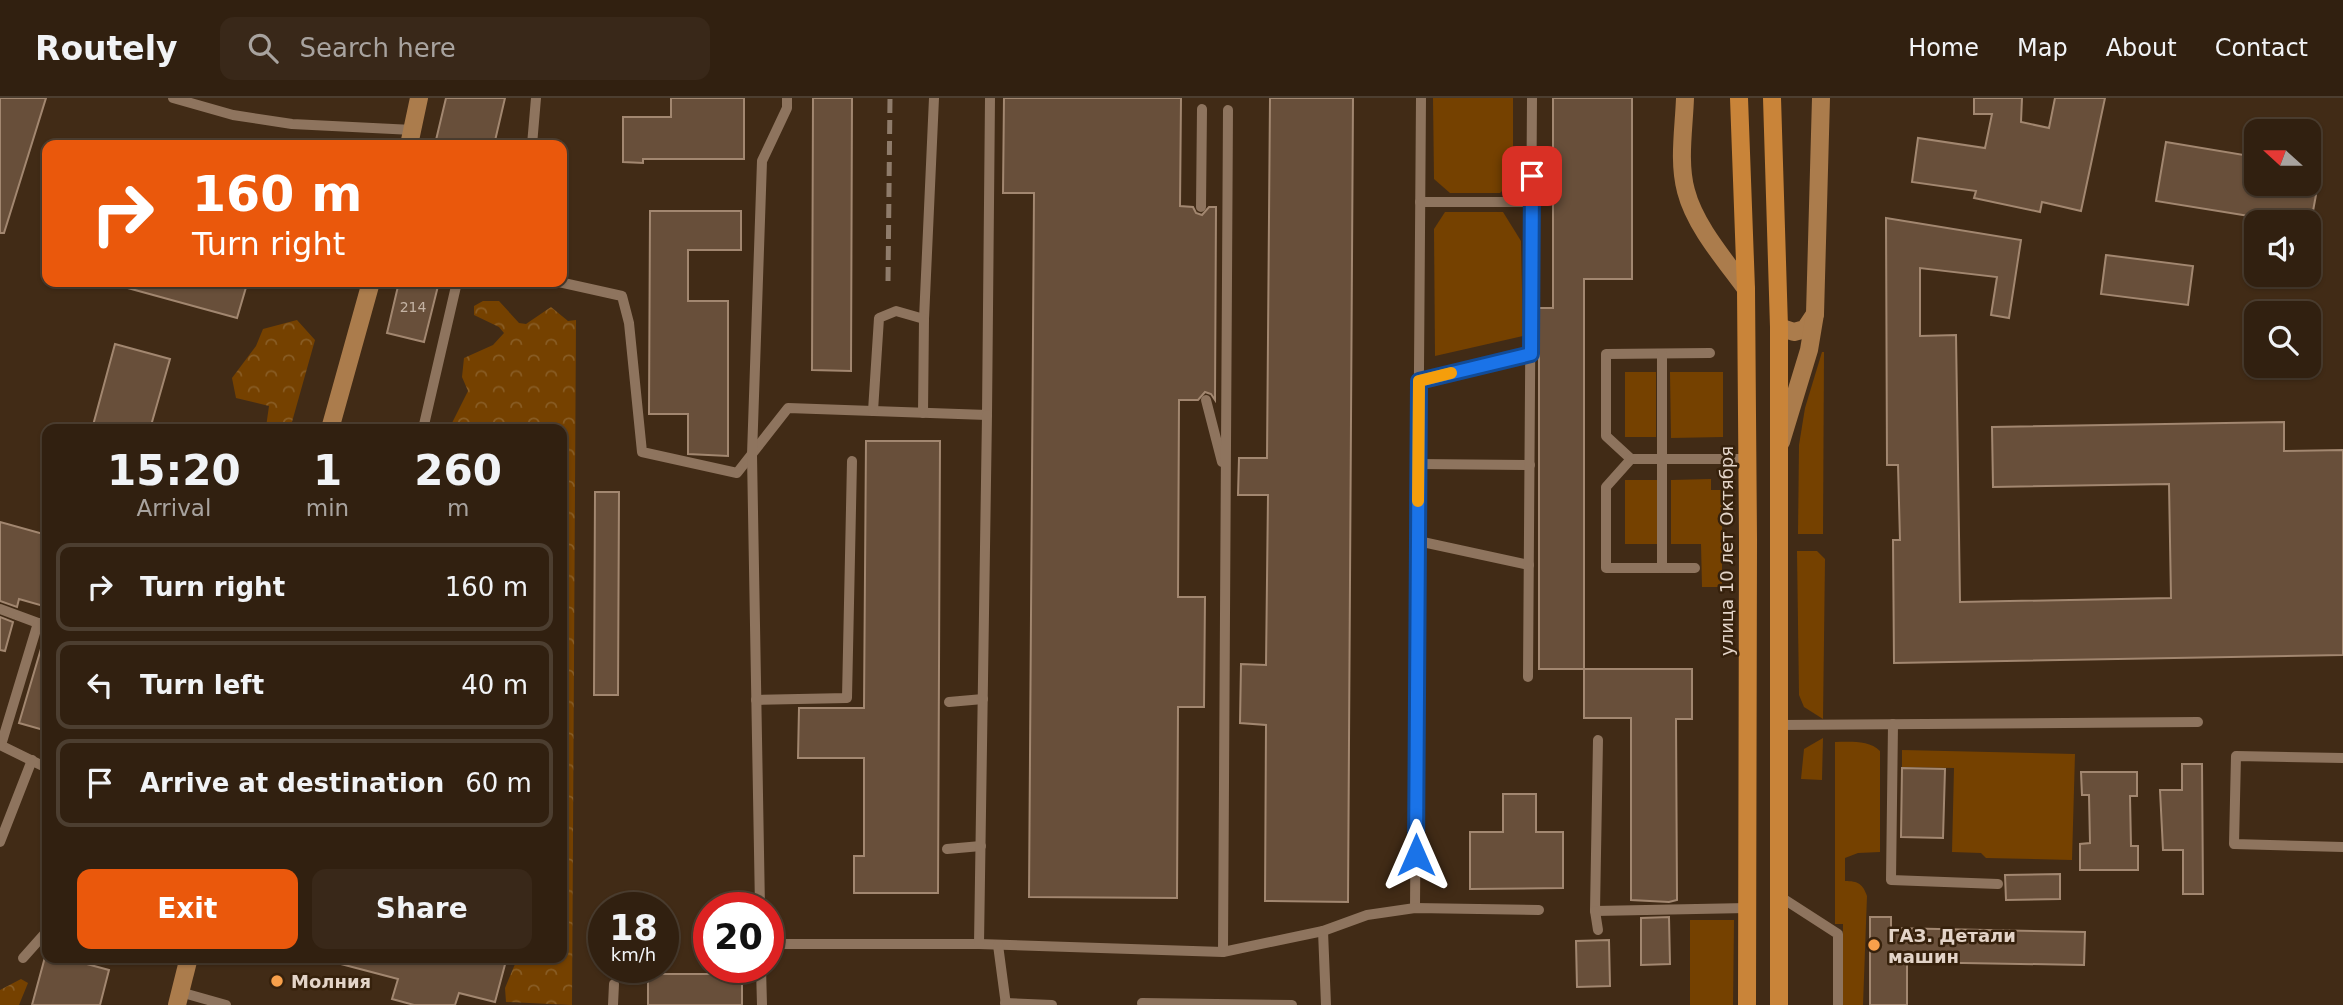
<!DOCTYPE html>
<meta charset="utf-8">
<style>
body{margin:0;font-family:"DejaVu Sans",sans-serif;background:#392819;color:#f1f3f6;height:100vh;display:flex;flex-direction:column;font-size:26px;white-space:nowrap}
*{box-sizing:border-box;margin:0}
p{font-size:23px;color:#a8a39f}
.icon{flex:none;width:38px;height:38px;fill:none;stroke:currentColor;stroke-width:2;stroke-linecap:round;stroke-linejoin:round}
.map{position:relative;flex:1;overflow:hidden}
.details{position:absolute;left:42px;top:326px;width:525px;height:539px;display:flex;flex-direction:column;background:#312010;border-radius:14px;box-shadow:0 2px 5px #0004,0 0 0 2px #4c3e30}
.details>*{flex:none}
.guide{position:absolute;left:42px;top:42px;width:525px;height:147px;border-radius:14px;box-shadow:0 2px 5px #0004,0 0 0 2px #4c3e30;background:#ea580c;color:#fff;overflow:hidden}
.needle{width:46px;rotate:291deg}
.tools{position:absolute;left:2244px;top:21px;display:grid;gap:14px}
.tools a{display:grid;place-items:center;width:77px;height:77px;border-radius:14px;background:#312010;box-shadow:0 2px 5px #0004,0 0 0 2px #4c3e30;font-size:35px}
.speed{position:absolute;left:588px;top:794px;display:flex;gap:14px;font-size:35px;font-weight:700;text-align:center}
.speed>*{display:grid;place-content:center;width:91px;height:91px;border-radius:50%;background:#312010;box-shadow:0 2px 5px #0004,0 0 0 2px #4c3e30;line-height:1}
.speed small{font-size:18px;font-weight:400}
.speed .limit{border:10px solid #d22;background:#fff;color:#111}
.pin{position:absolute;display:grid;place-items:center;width:60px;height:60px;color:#fff;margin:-30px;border-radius:14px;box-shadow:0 4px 10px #0006}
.me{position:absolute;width:77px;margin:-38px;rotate:0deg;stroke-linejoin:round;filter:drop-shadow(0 0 5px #0008)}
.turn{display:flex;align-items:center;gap:24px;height:147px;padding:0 35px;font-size:32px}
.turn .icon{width:91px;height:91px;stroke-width:2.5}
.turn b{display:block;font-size:49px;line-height:60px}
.eta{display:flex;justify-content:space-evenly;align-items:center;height:119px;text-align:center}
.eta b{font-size:42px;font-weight:700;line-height:49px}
.cta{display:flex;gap:14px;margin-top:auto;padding:14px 35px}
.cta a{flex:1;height:80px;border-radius:14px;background:#ea580c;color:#fff;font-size:28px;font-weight:700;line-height:80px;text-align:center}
.cta a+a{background:#392819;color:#f1f3f6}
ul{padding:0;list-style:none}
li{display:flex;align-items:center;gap:21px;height:88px;margin:0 14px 10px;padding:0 21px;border:4px solid #4c3e30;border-radius:14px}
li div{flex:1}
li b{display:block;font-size:26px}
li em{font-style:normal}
header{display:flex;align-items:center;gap:42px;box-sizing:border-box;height:98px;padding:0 35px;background:#312010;border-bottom:2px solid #4c3e30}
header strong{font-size:33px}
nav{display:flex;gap:38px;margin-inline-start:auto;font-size:24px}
.search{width:490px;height:63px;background:#392819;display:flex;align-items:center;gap:18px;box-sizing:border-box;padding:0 24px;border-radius:14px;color:#a8a39f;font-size:26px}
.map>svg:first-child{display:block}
.green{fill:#754100}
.forest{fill:url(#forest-crowns)}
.building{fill:#684f3a;stroke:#a28770;stroke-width:2}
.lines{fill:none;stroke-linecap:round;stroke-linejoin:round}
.lane{stroke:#8e745e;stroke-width:10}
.secondary{stroke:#ab7c4c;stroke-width:18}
.primary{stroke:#c98439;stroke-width:18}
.rail{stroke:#8f7c6b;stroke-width:5;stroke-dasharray:14 7;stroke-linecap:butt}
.route-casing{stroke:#114b97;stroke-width:18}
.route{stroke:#1a73e8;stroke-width:12}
.slow{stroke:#f59e0b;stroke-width:12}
.poi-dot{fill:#f8a04b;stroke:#36210c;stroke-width:2.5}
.labels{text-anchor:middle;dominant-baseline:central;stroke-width:5;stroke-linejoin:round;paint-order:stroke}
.number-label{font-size:14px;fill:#c4b3a4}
.street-label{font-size:18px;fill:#e3d4c8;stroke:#36210c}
.poi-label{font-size:18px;font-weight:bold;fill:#e3d4c8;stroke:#36210c;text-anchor:start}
</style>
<header>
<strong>Routely</strong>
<div class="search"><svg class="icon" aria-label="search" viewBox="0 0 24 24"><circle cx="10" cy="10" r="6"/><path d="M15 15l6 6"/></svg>Search here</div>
<nav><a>Home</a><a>Map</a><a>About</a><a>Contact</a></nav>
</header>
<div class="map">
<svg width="2343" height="907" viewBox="0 0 2343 907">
<defs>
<pattern id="forest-crowns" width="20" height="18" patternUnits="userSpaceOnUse" patternTransform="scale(1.75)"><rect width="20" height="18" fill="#754100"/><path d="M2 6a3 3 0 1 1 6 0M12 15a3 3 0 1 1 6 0" fill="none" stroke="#885c24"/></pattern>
</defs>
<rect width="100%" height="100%" fill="#412b16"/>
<g class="green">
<polygon points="1433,0 1513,0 1513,82 1500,95 1450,95 1434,81"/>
<polygon points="1445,114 1503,114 1521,143 1523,238 1435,258 1434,131"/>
<polygon points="1822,254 1824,254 1823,436 1798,436 1799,347 1805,310"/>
<rect x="1625" y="274" width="31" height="65"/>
<polygon points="1670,274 1723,274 1723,339 1671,340"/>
<polygon points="1711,381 1711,392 1722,392 1722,489 1702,489 1701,446 1671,446 1671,382"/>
<rect x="1625" y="382" width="32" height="64"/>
<polygon points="1797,453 1817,453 1825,461 1823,621 1804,609 1799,597"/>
<polygon points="1823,640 1822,682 1801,681 1804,651"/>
<path d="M 1835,644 C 1850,644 1869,642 1880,653 L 1880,754 L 1858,755 L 1845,760 L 1845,783 C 1858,783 1863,786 1867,798 L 1863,907 L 1842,907 L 1843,826 L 1835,826 Z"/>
<polygon points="1902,652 2075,656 2072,762 1986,760 1981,755 1952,754 1954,670 1902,669"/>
<polygon points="1690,822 1734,822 1733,907 1690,907"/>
</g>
<g class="forest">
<polygon points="483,203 499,203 519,225 526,226 551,209 568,223 576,222 572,907 506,904 505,890 518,859 562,859 562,331 449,331 468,293 462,279 464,260 493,247 504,235 499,229 474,217 474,208"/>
<polygon points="297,222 315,242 290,331 230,331 234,325 266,329 269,308 236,300 232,280 256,248 263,231"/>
<polygon points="21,881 28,885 19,907 0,907 0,892"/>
</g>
<g class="building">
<polygon points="0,0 46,0 4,135 0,135"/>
<polygon points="446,0 505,0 494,47 458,47 436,42"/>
<polygon points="671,0 744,0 744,61 643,61 643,65 623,64 623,19 671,19"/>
<polygon points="813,0 852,0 851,273 812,272"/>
<polygon points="1004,0 1181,0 1180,108 1193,109 1196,115 1202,117 1209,109 1216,109 1215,302 1211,296 1205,294 1198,302 1179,302 1178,499 1205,499 1204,609 1178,609 1177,800 1029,799 1034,95 1003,95"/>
<polygon points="1270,0 1353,0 1348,804 1265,803 1266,627 1240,625 1241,566 1266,567 1268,397 1238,397 1239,360 1267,360"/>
<polygon points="1553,0 1632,0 1632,181 1584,181 1584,571 1692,571 1692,621 1676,621 1677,802 1669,804 1631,802 1631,620 1584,620 1584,571 1539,571 1539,210 1553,210"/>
<polygon points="1974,0 2022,0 2021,24 2049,30 2055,0 2105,0 2081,113 2042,104 2040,114 1974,100 1976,93 1912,84 1918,40 1985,50 1992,16 1974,16"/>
<polygon points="2166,44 2256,59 2256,86 2318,86 2311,124 2286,124 2156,103"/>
<polygon points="650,113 741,113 741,152 688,152 688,203 728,203 728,358 688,356 688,316 649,316"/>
<polygon points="1886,120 2021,142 2009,220 1991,217 1997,179 1920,170 1920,238 1956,237 1960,504 2171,500 2169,386 1993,389 1992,329 2284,324 2284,353 2343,352 2343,557 1894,565 1893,442 1900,442 1898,367 1887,367"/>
<polygon points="2106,157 2193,168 2188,207 2101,196"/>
<polygon points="125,184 238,184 247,186 237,220 124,189"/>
<polygon points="399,184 439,184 424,244 387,235"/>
<polygon points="115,246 170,261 150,331 92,331"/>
<polygon points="866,343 940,343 938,795 854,795 854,758 864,758 864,660 798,660 799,610 864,610"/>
<polygon points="595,394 619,394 618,597 594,597"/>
<polygon points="0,424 47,437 47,509 19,501 17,509 0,503"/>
<polygon points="0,519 13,524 5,553 0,552"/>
<polygon points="43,544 47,545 47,633 19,625"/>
<polygon points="2182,666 2202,666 2203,796 2183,796 2183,752 2163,752 2160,692 2182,692"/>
<polygon points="1902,670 1945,671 1943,740 1901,739"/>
<polygon points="2081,674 2137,674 2137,698 2130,698 2131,748 2138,748 2138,772 2080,772 2080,746 2090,745 2089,697 2082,697"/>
<polygon points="1503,696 1536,696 1536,734 1563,734 1563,790 1470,791 1470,734 1503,734"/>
<polygon points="2060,776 2060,801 2006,802 2005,777"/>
<polygon points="1669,819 1670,866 1641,867 1641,820"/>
<polygon points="1870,819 1891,819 1891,830 2085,834 2084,867 1907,864 1907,907 1870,907"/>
<polygon points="1609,842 1610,888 1577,889 1576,843"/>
<polygon points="45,859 61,859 109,872 100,907 32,907"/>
<polygon points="338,859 507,859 495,904 459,895 455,907 414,907 392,901 398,881 337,865"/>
<rect x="648" y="876" width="94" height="31"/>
</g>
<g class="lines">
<g class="lane">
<polyline points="173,0 233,17 292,26 413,32"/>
<polyline points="532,47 536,0"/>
<polyline points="1420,104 1532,104"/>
<polyline points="1201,109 1202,11"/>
<polyline points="559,184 622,198 629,225 642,354 737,375 788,310 987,317 990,0"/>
<polyline points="924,221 934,0"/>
<polyline points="1710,255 1606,256 1606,338 1631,361 1747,361"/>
<polyline points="1419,283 1531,256"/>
<polyline points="1206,302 1222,364"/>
<polyline points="873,313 879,220 896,213 924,221 923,315"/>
<polyline points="423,331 457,184"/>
<polyline points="1631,361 1606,389 1606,470 1695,470"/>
<polyline points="1418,366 1530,367"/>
<polyline points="1418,443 1529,467"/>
<polyline points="1662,470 1662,256"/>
<polyline points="0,511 38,525"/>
<polyline points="1528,579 1532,0"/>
<polyline points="756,602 847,600 852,363"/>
<polyline points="949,604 983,601"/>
<polyline points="1893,626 1891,782 1998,786"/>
<polyline points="1779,627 2198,624"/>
<polyline points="1598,642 1595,813 1747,810"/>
<polyline points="0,647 47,670"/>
<polyline points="1,647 38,525 47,527"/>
<polyline points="2343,660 2236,658 2234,746 2343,749"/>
<polyline points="0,744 32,662"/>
<polyline points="947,751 981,748"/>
<polyline points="1779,798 1838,836 1838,907"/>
<polyline points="760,810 752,357 762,63 787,10 787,0"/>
<polyline points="1415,810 1421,0"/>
<polyline points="1595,813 1598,832"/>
<polyline points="1323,833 1326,907"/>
<polyline points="768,846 979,846 1223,854 1323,833 1367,817 1415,810 1539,812"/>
<polyline points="979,846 987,317"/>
<polyline points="998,847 1006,907"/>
<polyline points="1223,854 1228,12"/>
<polyline points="23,860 47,833"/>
<polyline points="761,870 762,907"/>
<polyline points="180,894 226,907"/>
<polyline points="1005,905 1052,907"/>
<polyline points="1142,905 1292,907"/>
<polyline points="613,907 614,886"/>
</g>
<g class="secondary">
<path d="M 1685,0 C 1684,30 1678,64 1686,93 C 1695,128 1725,162 1746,191"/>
<polyline points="409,47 419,0"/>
<polyline points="1779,229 1794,234 1805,231 1815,216"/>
<polyline points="330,331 371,184"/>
<polyline points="1781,344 1809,252 1815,216 1821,0"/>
<polyline points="177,907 189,859"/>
</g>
<g class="primary">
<polyline points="1739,0 1746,191 1748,441 1747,907"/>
<polyline points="1772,0 1779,229 1779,907"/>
</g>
<polyline class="rail" points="888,183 890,0"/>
</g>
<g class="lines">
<g class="route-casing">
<polyline id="route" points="1416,757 1419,283 1531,256 1532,78"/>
</g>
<use href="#route" class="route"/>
<polyline class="slow" points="1418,403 1419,283 1451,275"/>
</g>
<g class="poi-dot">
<circle cx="1874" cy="847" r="7"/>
<circle cx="277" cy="883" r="7"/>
</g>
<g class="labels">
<g class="number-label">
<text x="413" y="209">214</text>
</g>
<g class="street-label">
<text transform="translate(1726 453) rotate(-90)">улица 10 лет Октября</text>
</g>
<g class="poi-label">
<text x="1888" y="837">ГАЗ. Детали<tspan x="1888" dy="21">машин</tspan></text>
<text x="291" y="883">Молния</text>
</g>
</g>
</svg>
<div class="tools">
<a><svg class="needle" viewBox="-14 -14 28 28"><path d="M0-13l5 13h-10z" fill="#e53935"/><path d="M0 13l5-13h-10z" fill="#a8a39f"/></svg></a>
<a><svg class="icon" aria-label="sound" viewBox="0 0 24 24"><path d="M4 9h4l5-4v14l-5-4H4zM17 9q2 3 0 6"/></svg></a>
<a><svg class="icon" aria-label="search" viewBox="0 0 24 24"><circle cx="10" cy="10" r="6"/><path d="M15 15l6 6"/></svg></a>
</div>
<div class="speed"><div>18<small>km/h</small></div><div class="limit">20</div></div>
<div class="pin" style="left:1532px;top:78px;background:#d93025"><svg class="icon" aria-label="arrive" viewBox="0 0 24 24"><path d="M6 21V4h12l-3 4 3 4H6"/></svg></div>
<svg class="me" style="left:1416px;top:757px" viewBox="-20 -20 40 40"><path d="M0-17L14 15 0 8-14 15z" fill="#1a73e8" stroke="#fff" stroke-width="4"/></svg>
<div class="guide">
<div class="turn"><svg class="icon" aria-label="right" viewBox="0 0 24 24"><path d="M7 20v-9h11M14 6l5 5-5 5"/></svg><div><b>160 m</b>Turn right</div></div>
</div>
<section class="details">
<div class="eta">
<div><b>15:20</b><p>Arrival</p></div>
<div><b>1</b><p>min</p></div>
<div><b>260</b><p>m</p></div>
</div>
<ul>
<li><svg class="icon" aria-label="right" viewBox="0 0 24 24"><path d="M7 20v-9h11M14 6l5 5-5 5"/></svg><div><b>Turn right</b></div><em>160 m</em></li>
<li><svg class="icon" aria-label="left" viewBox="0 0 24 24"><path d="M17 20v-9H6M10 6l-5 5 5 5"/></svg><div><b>Turn left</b></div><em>40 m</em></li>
<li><svg class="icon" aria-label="arrive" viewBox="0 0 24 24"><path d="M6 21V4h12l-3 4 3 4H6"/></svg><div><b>Arrive at destination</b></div><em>60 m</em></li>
</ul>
<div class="cta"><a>Exit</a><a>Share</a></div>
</section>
</div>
